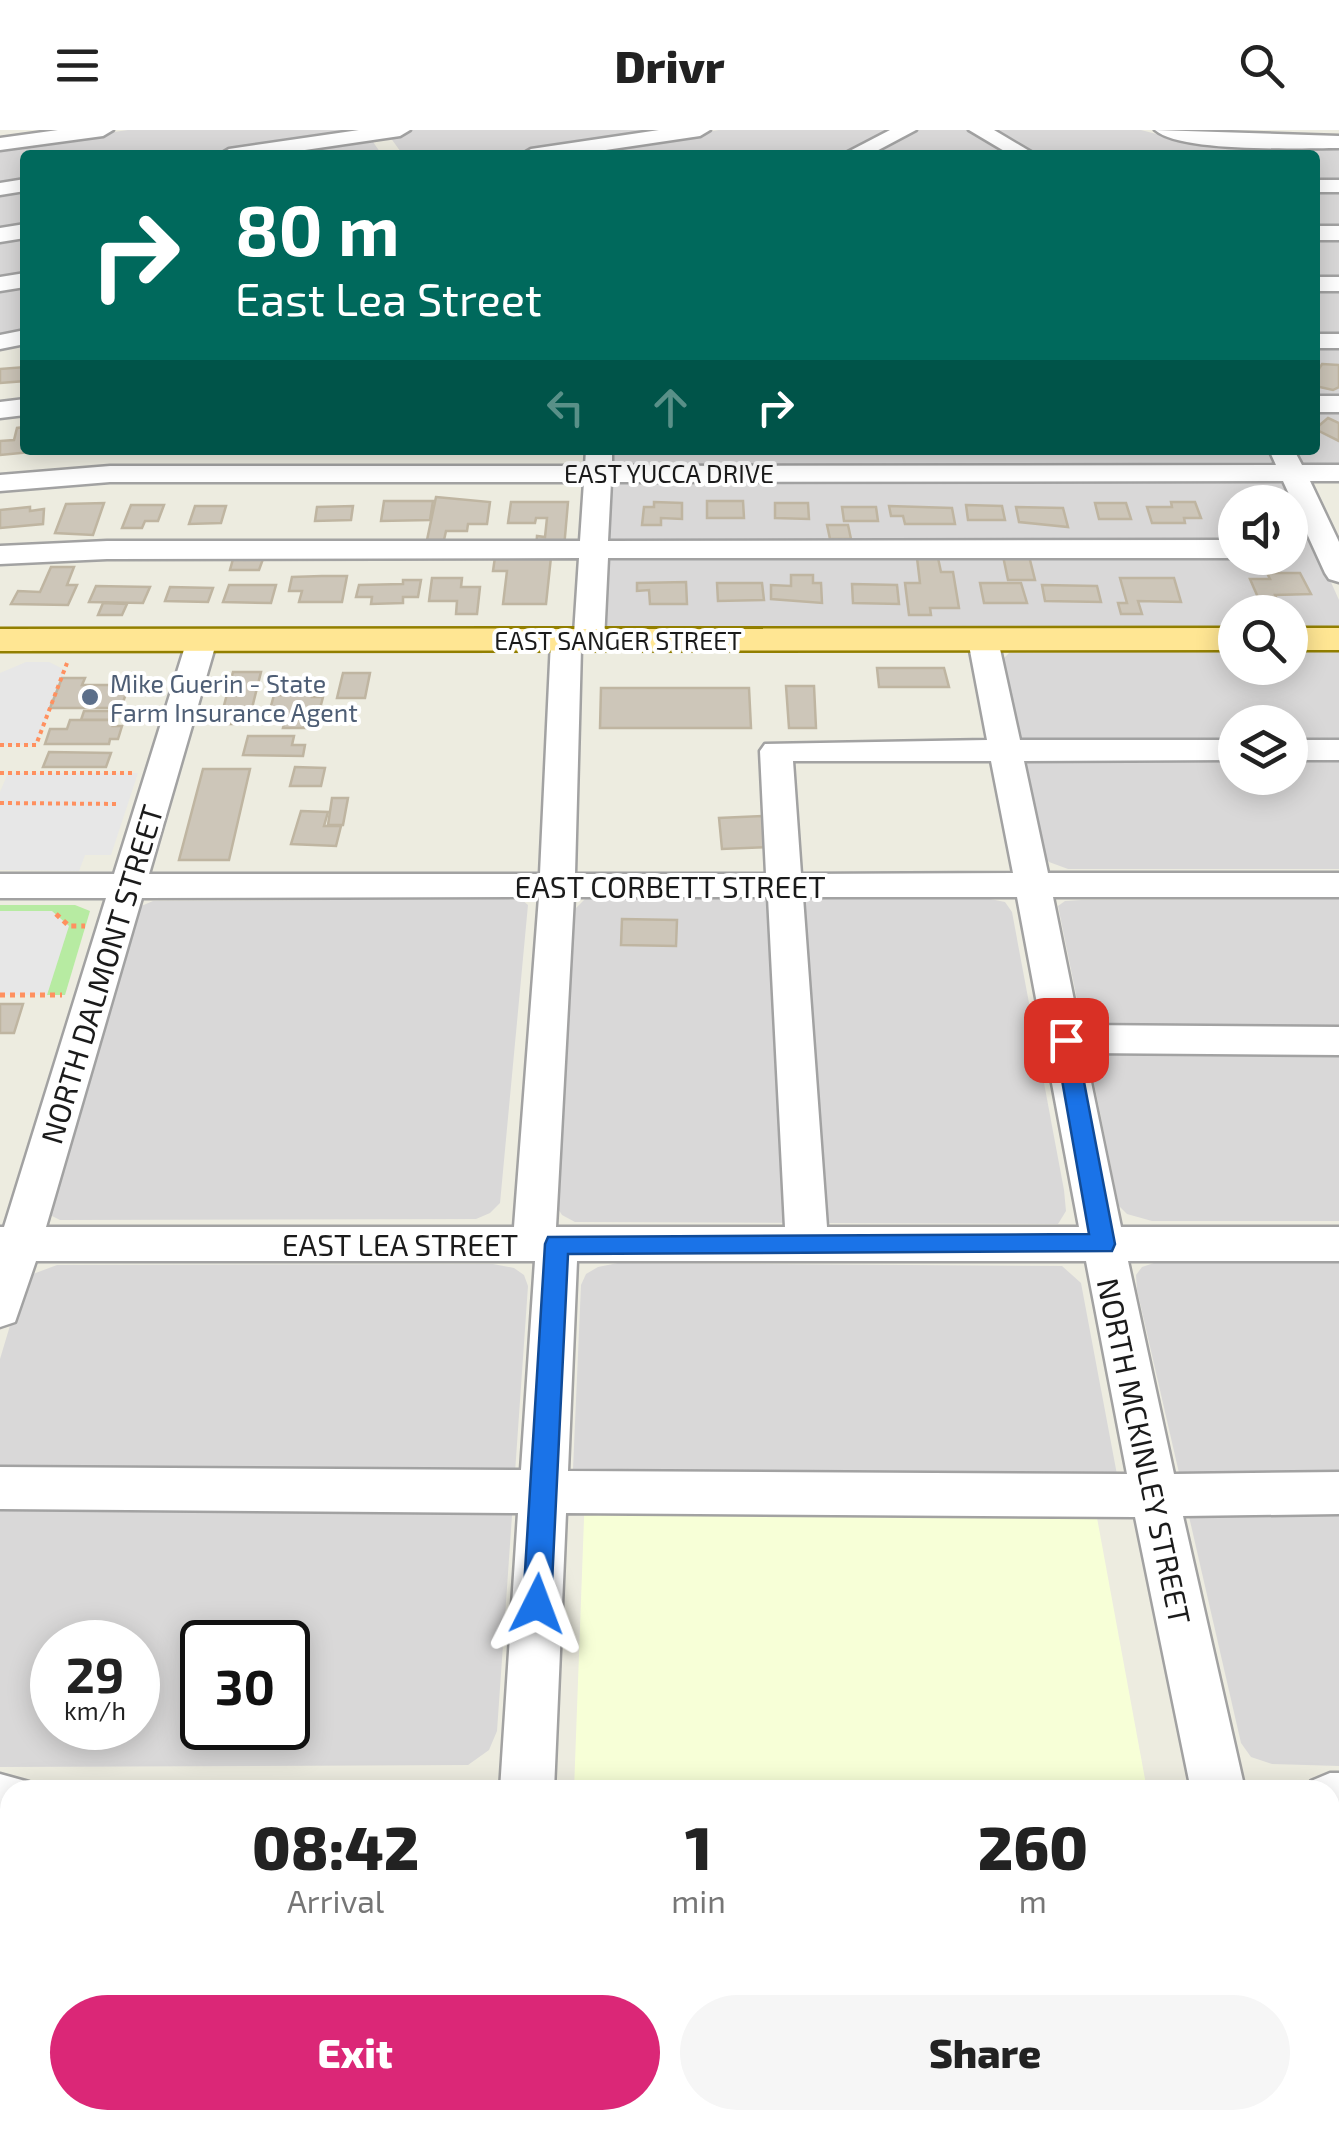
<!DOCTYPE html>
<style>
body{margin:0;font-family:"Exo 2",sans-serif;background:#f6f6f6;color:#222;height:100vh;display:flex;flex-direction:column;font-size:38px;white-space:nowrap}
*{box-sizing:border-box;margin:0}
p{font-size:32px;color:#767676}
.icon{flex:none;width:55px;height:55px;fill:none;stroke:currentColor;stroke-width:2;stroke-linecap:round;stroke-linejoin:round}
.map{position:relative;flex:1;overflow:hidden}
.sheet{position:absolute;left:0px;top:1650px;width:1340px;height:350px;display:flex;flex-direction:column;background:#fff;border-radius:30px 30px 0 0;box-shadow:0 5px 25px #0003}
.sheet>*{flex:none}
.guide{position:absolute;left:20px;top:20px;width:1300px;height:305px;border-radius:10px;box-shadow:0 5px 25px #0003;background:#00695c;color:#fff;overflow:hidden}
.controls{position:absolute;left:1218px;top:355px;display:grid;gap:20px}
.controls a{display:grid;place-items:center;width:90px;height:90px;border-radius:50%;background:#fff;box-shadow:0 5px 25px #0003;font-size:50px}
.speed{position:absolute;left:30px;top:1490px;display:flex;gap:20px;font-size:50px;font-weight:700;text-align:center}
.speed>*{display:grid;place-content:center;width:130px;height:130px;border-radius:50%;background:#fff;box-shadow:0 5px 25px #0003;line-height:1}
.speed small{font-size:25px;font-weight:400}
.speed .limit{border:5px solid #111;border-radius:15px;background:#fff;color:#111}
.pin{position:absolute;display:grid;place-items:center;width:85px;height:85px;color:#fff;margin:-42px;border-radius:20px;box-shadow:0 5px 15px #0006}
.me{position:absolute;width:110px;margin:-55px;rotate:3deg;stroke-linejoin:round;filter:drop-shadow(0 0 8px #0008)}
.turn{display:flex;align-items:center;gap:35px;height:210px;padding:0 50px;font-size:45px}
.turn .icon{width:130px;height:130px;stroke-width:2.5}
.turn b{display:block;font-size:70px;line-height:85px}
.lanes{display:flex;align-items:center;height:95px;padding:0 50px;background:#0003;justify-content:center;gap:50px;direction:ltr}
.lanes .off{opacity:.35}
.eta{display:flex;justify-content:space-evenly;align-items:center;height:170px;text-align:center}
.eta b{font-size:60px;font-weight:800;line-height:70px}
.button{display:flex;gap:20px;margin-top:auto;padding:20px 50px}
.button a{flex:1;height:115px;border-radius:60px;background:#db2777;color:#fff;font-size:40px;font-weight:800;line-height:115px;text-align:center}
.button a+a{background:#f6f6f6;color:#222}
header{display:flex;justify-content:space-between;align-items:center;height:130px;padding:0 50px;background:#fff;font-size:45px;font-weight:800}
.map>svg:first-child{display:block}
.residential{fill:#d9d8d8;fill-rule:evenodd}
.education{fill:#f7ffd7}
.grass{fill:#b7eba2}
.pitch{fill:#79e1ce}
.parking{fill:#e7e7e7}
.building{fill:#cdc6b9;stroke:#bfb5a1;stroke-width:2.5}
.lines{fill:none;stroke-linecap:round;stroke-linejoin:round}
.minor-casing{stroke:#a2a2a2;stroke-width:5}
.major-casing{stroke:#927f00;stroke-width:5}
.path-far1{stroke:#ff905f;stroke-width:4;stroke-dasharray:4 4;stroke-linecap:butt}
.path{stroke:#ff905f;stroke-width:5;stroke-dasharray:5 5;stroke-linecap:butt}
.minor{fill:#fff;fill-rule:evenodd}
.major{fill:#ffe693;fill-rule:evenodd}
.route{fill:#1a73e8;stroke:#114b97;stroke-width:2.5}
.service-dot{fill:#5c6f8a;stroke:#fff;stroke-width:4}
.labels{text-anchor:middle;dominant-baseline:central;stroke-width:8;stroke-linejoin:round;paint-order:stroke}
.far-street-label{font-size:25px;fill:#1b1b1b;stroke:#fff}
.far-service-label{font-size:25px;fill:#4e5e75;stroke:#fff;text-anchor:start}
.street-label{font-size:30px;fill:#1b1b1b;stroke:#fff}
</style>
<header><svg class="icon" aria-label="menu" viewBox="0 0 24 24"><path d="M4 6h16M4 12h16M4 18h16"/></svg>Drivr<svg class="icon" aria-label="search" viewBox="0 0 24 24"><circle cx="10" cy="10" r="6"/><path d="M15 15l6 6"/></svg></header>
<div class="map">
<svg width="1339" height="2000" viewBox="0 0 1339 2000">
<rect width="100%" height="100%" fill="#edece0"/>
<g class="residential">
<polygon points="128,0 365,0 382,25 25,25 25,96 0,100 0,18"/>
<polygon points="385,0 671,0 502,25 403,25"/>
<polygon points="719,0 1141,0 1195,14 1277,17 1287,21 1287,25 552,25"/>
<polygon points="1339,16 1339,99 1315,99 1315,25 1307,25 1308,18"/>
<polygon points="25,105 25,201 0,205 0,109"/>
<rect x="1315" y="108" width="24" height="99"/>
<polygon points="1315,216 1339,216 1339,338 1306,337 1293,320 1315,320"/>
<polygon points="608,320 1271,320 1276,331 1272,337 614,337 610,335"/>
<path d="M 1272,349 L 1287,355 L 1339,470 L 1339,498 L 1290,498 L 1290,482 L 1235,482 L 1235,498 L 603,496 L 610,352 ZM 1235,372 L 1290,372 L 1290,428 L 1235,428 Z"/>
<path d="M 1290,520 L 1339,521 L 1339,739 L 1068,739 L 1049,732 L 1044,726 L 1002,530 L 1009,523 L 1235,521 L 1235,538 L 1290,538 ZM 1235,592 L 1290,592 L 1290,648 L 1235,648 Z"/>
<polygon points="985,768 1005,772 1012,782 1064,1060 1066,1081 1058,1094 575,1092 562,1085 555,1074 571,808 574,780 585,769"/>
<polygon points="503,769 522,770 528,775 500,1073 490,1083 476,1089 60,1090 52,1086 48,1075 139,777 153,771"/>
<polygon points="1339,769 1339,1091 1152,1091 1127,1084 1119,1076 1058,776 1065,771 1081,770"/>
<polygon points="618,1133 1062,1136 1081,1153 1121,1366 572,1362 581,1155 586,1144 598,1137"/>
<polygon points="1154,1133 1339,1133 1339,1636 1272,1634 1251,1627 1241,1613 1137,1160 1136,1145 1142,1137"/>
<path d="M 493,1134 L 514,1138 L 524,1145 L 528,1156 L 497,1601 L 489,1620 L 468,1635 L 0,1637 L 0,1229 L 21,1159 L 33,1144 L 57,1135 ZM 52,1512 L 138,1512 L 138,1598 L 52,1598 ZM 202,1512 L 288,1512 L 288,1598 L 202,1598 Z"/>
<polygon points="0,1705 10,1705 10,1990 474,1990 473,2000 0,2000"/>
<polygon points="1330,1707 1339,1707 1339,2000 1336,2000 1330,1974"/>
</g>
<g class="education">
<polygon points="585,1362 1093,1366 1147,1660 574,1660"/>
<polygon points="561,1990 1207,1990 1209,2000 561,2000"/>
</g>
<polygon class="grass" points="0,775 75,775 90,781 65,865 0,865"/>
<polygon class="pitch" points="817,1990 978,1990 979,2000 818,2000"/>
<g class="parking">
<polygon points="26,532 49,532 65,540 36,615 0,615 0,543"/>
<polygon points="8,643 138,643 111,725 85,725 79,741 0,740 0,662"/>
<polygon points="0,781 52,781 69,796 47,865 0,865"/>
</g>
<g class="building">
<polygon points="1322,234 1339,235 1339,257 1333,260 1315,256 1315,245"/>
<polygon points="25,237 25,251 0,253 0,239"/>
<polygon points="1328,288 1339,293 1339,311 1315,299"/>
<polygon points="25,297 25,320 31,322 0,325 0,311 14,310 17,298"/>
<polygon points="436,367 490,372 487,394 468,394 467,401 446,401 444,410 427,410"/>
<polygon points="384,371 433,371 430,390 381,391"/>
<polygon points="707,371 743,371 744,388 707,388"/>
<polygon points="511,372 568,372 564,418 536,418 537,406 545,407 547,388 536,388 535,393 508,393"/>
<polygon points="654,372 682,373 682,389 661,388 661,395 642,395 644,377 654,377"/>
<polygon points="1171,372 1195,372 1201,388 1184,388 1185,393 1152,393 1147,377 1172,377"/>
<polygon points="104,373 93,405 55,403 66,374"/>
<polygon points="775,373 808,373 809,389 775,388"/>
<polygon points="1095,373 1126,373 1131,389 1099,389"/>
<polygon points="131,375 164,375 158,391 145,391 142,398 122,398"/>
<polygon points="966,375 1002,376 1005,390 968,390"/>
<polygon points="195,376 226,376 221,393 189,394"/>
<polygon points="353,376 351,390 315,391 317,377"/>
<polygon points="889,376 952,378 955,394 905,394 903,386 891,386"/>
<polygon points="30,377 30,381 44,379 43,394 0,398 0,380"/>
<polygon points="842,377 876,377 878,391 844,391"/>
<polygon points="1016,377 1063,378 1068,397 1019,392"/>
<polygon points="827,395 848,395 851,409 830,409"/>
<polygon points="1003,426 1029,426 1035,450 1008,450"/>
<polygon points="495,427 551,427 546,474 503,474 507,441 493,441"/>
<polygon points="917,428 938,428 941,442 953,442 959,478 930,478 931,485 909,485 905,453 920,453"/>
<polygon points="233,429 263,429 259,440 230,440"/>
<polygon points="51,437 74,437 67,455 77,455 68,475 11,474 18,461 40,462"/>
<polygon points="1267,443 1300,443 1311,464 1275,465 1278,472 1260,472 1250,449 1270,449"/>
<polygon points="791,445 813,445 813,453 821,453 822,473 771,469 771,455 791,456"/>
<polygon points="322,446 347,446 342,472 299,472 302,461 289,461 292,447"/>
<polygon points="432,448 462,448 461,457 480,457 477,484 456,484 457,471 429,471"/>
<polygon points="1120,448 1174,448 1181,472 1138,471 1142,484 1121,484 1118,473 1127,473"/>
<polygon points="403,450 421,450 418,467 403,467 403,473 371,474 372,467 356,467 359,455 403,454"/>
<polygon points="686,452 687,474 650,474 649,460 637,461 637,453"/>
<polygon points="717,453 762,453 764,470 718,471"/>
<polygon points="980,453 1021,453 1027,473 984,473"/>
<polygon points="852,454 897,455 899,474 853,473"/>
<polygon points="229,455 276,455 271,473 223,472"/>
<polygon points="1042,455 1097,456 1101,472 1045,471"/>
<polygon points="96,456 150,457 143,473 89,472"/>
<polygon points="170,457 213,458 208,472 165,471"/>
<polygon points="103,473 127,474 122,485 98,485"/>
<polygon points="877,538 944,538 949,557 879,557"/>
<polygon points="233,542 261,542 248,594 219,594"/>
<polygon points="343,543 370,543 365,568 337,568"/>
<polygon points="62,548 85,548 82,555 129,555 121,578 50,578"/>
<polygon points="786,556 814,556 816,598 789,598"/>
<polygon points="601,558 749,558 751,598 600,598"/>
<polygon points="298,559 314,559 312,567 323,567 315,598 283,598 286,587 268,587 274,565 296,565"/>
<polygon points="84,581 119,581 116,590 81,590"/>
<polygon points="70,590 116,590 113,596 122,596 118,609 110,609 109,614 45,614 50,599 67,599"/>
<polygon points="248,606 294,606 292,615 305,615 303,626 243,625"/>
<polygon points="49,622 111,623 106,637 43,637"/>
<polygon points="295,637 325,638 321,656 290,656"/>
<polygon points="203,639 250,639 229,730 179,730"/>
<polygon points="332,668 348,668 343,695 328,695"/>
<polygon points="301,681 328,682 324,696 341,696 336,716 291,714"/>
<polygon points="762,686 767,717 722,719 719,688"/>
<polygon points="622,789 677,790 676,816 621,815"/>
<polygon points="0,874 23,874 14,903 0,903"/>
</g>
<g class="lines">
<g class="minor-casing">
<g id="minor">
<polygon points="58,0 113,0 103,6 0,20 0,8"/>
<polygon points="359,0 410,0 400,6 271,25 219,25 229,19"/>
<polygon points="659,0 710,0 700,6 572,25 521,25 531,19"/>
<polygon points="890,0 916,0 869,25 842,25"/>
<polygon points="969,0 994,0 1036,25 1011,25"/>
<path d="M 1155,0 L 1339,6 L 1339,18 C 1301,18 1181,23 1155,0 Z"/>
<polygon points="25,49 25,61 0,65 0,53"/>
<rect x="1315" y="50" width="24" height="12"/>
<polygon points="25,94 25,108 0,112 0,98"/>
<rect x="1315" y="96" width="24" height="14"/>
<polygon points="25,143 25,157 0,161 0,147"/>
<rect x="1315" y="147" width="24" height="14"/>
<polygon points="25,200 25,214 0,219 0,205"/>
<rect x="1315" y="204" width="24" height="14"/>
<rect x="1315" y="266" width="24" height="16"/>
<polygon points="25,269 25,285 0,288 0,272"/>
<path d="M 586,320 L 612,320 L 612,336 L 1276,335 L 1271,324 L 1274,320 L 1294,320 L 1302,335 L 1339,335 L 1339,351 L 1310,351 L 1339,412 L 1339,452 L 1329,449 L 1325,443 L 1283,351 L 611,352 L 608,411 L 1235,410 L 1235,428 L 608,428 L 604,511 L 600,517 L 581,518 L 575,744 L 766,744 L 760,621 L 765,614 L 987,610 L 968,510 L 972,504 L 994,504 L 998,510 L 1020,610 L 1235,610 L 1235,630 L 1024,631 L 1048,743 L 1339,743 L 1339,767 L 1053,767 L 1079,895 L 1339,897 L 1339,925 L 1085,923 L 1121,1097 L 1339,1097 L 1339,1131 L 1128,1131 L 1174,1344 L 1339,1342 L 1339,1384 L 1183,1386 L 1245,1660 L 1191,1660 L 1135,1387 L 566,1383 L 554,1660 L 500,1660 L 518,1383 L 0,1379 L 0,1337 L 521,1340 L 535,1131 L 36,1131 L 15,1192 L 0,1197 L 0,1097 L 4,1097 L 106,768 L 0,768 L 0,744 L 114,744 L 187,510 L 191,504 L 213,504 L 217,510 L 149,744 L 540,744 L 551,511 L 555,505 L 574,504 L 579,428 L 107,429 L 0,434 L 0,416 L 107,411 L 580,411 L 584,352 L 110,352 L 0,361 L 0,345 L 110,336 L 585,336 ZM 793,631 L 991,631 L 1013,743 L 801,744 ZM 539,767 L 514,1097 L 46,1097 L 142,768 ZM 574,767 L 768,767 L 785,1097 L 556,1097 ZM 803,767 L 1017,767 L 1079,1097 L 827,1097 ZM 577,1131 L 1086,1131 L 1127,1344 L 568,1341 Z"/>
<rect x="1290" y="610" width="49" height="20"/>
<polygon points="1330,1643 1339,1643 1339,1697 1330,1697 1330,1660 1307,1660 1311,1651"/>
<polygon points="0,1644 29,1652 32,1660 10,1660 10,1698 0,1698"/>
<polygon points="482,1990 542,1990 541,2000 481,2000"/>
<polygon points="1254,1990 1314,1990 1316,2000 1256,2000"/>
</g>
</g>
<g class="major-casing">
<g id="major">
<polygon points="1235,498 1235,520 0,521 0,499"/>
<rect x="1290" y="498" width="49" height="22"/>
</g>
</g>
<g class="path-far1">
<polyline points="0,615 36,615 67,533"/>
<polyline points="0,643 132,643"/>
<polyline points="0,673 120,674"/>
</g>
<g class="path">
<polyline points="56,784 69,796 85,796"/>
<polyline points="0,865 62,865"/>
</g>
<use href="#minor" class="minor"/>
<use href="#major" class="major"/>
</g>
<polygon class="route" points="1066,902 1076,910 1115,1114 1112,1121 568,1124 551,1474 547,1483 537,1487 527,1483 523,1474 545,1114 548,1107 1089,1104 1055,910"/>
<circle class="service-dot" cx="90" cy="567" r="10"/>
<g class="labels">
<g class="far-street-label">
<text x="669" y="343">EAST YUCCA DRIVE</text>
<text x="618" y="510">EAST SANGER STREET</text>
</g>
<g class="far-service-label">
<text x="110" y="553">Mike Guerin - State<tspan x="110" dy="29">Farm Insurance Agent</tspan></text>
</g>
<g class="street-label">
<text x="670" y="756">EAST CORBETT STREET</text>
<text transform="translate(101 844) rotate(-73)">NORTH DALMONT STREET</text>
<text x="400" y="1114">EAST LEA STREET</text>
<text transform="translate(1145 1321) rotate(78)">NORTH MCKINLEY STREET</text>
</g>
</g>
</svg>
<div class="controls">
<a><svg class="icon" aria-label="sound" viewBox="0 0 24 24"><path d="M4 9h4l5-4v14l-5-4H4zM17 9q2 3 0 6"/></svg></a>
<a><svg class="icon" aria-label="search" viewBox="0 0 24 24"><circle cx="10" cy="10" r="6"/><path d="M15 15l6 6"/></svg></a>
<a><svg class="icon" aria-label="layers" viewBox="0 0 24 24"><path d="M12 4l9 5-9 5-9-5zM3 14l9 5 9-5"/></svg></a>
</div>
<div class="speed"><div>29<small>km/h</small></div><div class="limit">30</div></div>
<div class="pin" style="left:1066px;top:910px;background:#d93025"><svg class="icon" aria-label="arrive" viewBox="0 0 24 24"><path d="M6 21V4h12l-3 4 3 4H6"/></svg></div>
<svg class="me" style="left:537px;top:1474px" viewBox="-20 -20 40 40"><path d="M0-17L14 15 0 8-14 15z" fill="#1a73e8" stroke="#fff" stroke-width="4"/></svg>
<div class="guide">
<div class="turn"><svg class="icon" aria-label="right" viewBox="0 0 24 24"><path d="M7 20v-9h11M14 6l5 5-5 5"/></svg><div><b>80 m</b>East Lea Street</div></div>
<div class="lanes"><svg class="icon off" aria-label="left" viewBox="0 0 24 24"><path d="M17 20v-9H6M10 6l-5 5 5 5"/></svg><svg class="icon off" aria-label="ahead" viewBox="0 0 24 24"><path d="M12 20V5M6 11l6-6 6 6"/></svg><svg class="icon" aria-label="right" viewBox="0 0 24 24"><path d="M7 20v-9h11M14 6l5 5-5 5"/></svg></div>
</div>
<section class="sheet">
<div class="eta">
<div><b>08:42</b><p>Arrival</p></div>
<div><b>1</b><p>min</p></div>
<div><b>260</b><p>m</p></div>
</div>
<div class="button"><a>Exit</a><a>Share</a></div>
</section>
</div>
